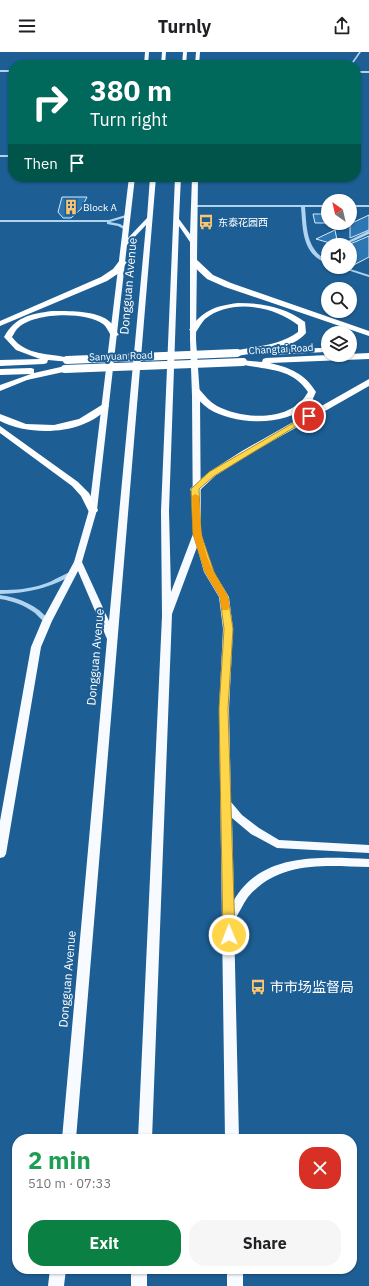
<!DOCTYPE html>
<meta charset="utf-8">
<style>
body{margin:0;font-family:"IBM Plex Sans","Noto Sans SC",sans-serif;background:#f6f6f6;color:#202124;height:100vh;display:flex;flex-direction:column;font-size:15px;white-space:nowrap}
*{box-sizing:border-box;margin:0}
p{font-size:13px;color:#757577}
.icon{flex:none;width:22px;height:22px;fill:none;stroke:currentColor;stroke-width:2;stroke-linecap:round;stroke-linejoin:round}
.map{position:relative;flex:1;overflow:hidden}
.sheet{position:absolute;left:12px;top:1082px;width:345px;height:140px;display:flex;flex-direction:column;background:#fff;border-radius:16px;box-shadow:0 1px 3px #0004}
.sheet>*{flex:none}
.guide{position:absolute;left:8px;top:8px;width:353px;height:122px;border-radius:16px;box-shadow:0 1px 3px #0004;background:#00695c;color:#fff;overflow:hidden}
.needle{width:26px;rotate:326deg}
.buttons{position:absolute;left:321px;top:142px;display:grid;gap:8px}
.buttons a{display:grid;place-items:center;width:36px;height:36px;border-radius:50%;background:#fff;box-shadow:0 1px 3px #0004;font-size:20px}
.pin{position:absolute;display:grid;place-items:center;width:34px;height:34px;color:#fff;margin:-17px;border:2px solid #fff;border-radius:50%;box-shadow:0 1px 4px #0007}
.me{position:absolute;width:44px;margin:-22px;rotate:359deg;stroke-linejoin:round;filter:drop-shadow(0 0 3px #0008)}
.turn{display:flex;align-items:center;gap:14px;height:84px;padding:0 16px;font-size:18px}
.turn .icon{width:52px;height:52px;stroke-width:2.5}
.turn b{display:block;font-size:28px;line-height:34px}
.then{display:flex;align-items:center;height:38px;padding:0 16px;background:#0003;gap:8px;font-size:15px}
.round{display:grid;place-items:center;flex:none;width:42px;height:42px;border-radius:16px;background:#f6f6f6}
.summary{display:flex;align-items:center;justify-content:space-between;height:68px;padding:0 16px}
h1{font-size:24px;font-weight:700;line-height:30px;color:#1e9e55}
.cta{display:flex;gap:8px;margin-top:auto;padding:8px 16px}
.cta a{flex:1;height:46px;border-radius:16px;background:#0b8043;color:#fff;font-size:16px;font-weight:700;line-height:46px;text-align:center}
.cta a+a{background:#f6f6f6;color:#202124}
header{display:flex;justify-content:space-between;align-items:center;height:52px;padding:0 16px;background:#fff;font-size:18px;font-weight:700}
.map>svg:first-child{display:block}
.building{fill:#2d76b2;stroke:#d6eafa}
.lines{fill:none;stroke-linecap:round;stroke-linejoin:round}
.minor{fill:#b0d3ef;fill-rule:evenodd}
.major{fill:#f7fbff;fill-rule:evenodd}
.highway{fill:#fff;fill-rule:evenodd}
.highway-bridge{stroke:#fff;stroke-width:8}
.route{fill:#ffd54a;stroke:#a68a30}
.slow{fill:#f59e0b}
.labels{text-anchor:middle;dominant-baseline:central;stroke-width:4;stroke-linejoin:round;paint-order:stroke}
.far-poi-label{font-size:10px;fill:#fff;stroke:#1d5e94;text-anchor:start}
.far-street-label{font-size:10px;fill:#fff;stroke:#1d5e94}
.street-label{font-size:12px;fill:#fff;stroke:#1d5e94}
.near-poi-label{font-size:14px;fill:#fff;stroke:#1d5e94;text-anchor:start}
</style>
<header><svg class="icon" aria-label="menu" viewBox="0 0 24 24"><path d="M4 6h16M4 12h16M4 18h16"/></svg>Turnly<svg class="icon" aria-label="share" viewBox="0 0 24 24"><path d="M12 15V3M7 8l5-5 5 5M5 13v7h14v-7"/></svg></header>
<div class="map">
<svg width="369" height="1234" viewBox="0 0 369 1234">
<rect width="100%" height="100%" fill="#1d5e94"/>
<g class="building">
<polygon points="62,145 87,145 81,157 71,166 63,166 58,160"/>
<polygon points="313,162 328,162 328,171 315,171"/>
<polygon points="369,163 369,178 350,186 350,172"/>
<polygon points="335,178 337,188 330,191 316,187"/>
<polygon points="369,184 369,205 350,215 350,192"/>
</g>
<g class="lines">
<g class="minor">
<polygon points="359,0 361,0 352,13 350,13"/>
<polygon points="196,8 198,8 210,13 206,13 196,10"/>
<rect x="0" y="18" width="13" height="2"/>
<rect x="356" y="19" width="13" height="2"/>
<rect x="0" y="103" width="13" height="2"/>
<path d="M 194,153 L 328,153 L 328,155 L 305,155 C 307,177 306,197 328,209 L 328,212 C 302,202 303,179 301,155 L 193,155 L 193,153 Z"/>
<rect x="350" y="153" width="19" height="2"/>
<polygon points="129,162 130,162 130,164 110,170 120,172 128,177 128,179 127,179 118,174 107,172 107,170 0,170 0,168 109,168"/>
<polygon points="368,179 369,179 369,182 345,193 340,193"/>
<polygon points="338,215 344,215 369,223 369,225"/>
<path d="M 73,519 L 76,521 L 75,522 C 49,536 29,541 0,542 L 0,538 C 15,538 30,537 44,532 C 54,529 63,522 73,519 Z"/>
<path d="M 0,543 C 20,546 37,553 50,569 L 47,571 C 42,569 39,565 35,561 C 24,553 13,549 0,547 Z"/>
</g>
<g class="major">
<polygon points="145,0 149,0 148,13 144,13"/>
<polygon points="162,0 166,0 165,13 161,13"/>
<polygon points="183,0 187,0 186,13 182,13"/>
<polygon points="196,0 200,0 199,13 195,13"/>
<path d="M 129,125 L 135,125 L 128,186 L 147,166 L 150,125 L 156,125 L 76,1087 L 62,1087 L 107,587 L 78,519 L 52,569 L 41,595 L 6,802 L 4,805 L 0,806 L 0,769 L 31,595 L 42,569 L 74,510 L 89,458 ZM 146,173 L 109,569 L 82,510 L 97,458 L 127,193 Z"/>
<path d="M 175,125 L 181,125 L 179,167 L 190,182 L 192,125 L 198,125 L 196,288 L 200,344 L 201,482 L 214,520 L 229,545 L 233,577 L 229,657 L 231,750 L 242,763 L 259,776 L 279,788 L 369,793 L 369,801 L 277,796 L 251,782 L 232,766 L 234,848 C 262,800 321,805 369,807 L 369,815 C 325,814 280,808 248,845 C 243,852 239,861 234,869 L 239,1087 L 225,1087 L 219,657 L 223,577 L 219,545 L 204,520 L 197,495 L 172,562 L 152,1087 L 138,1087 L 162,564 L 161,459 ZM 179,174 L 190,190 L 190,288 L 192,344 L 193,482 L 171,540 L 169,459 Z"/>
<polygon points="50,1217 66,1217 64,1234 48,1234"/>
<rect x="131" y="1217" width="16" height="17"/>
<rect x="227" y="1217" width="16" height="17"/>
</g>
<g class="highway">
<polygon points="190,207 196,207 213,223 231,231 369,279 369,284 225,235 207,227 190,211"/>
<polygon points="120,208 127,210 119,221 107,229 0,274 0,269 101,225 113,217"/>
<path d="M 238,251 C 263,251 285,255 305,270 L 306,281 C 290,299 259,300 237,304 L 233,301 L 234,299 C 257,294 278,294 298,280 L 298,273 C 274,254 231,246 205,267 C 201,271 199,276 196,280 L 189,278 C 203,258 215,254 238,251 Z"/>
<path d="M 52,259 C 67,259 98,258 110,270 C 114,273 116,279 119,283 L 112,285 C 109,281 107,275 103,272 C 86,259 32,260 17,277 C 15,279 14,282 12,285 C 26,304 49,301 70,306 L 70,310 L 48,308 L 47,311 L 44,312 L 0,314 L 0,308 L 40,307 L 16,298 L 4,285 C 15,265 30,262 52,259 Z"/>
<polygon points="322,296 325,296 325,300 272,303 268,300 272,297"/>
<path d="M 369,301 L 369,307 L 270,311 C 291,316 305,322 316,340 C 314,344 312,350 309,353 C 285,375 235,373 209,357 C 202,352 196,346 192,339 L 193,337 L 199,337 C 205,344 210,350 217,354 C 244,368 292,370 308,340 C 292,315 265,318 240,312 L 240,308 L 262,310 L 263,307 L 266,306 Z"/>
<polygon points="65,314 69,317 68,319 27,328 0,339 0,333 31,322 0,323 0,317 31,316 34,317 34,321"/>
<polygon points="369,327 369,334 248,403 215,424 199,439 191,439 190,437 209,420 242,399"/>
<path d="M 105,351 L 109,354 C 86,383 31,385 0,369 L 0,362 L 26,372 L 54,373 L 79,367 Z"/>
<polygon points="0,374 78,430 89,441 98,458 97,460 89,460 81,444 72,434 0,381"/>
</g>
<g class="highway-bridge">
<polyline points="67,308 237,301"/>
<polyline points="65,317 243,310"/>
</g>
</g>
<polygon class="route" points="307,363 313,364 214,424 199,437 201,482 214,520 228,545 233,577 228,657 235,883 233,886 225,886 223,883 219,657 224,577 220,545 205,520 193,482 191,437 209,420"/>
<path class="slow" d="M 195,442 L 199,444 C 200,472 201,495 214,521 C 219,531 233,546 228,558 L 222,558 L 220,545 L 205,520 L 193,482 L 192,444 Z"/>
<defs>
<g id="building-bare" transform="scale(1.2)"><path d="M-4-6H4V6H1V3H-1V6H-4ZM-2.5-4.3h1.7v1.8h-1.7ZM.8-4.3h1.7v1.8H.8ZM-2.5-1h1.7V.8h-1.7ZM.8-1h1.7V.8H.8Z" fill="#fec56f" stroke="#1d5e94" stroke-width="2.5" paint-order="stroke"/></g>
<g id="bus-bare" transform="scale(1.2)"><path d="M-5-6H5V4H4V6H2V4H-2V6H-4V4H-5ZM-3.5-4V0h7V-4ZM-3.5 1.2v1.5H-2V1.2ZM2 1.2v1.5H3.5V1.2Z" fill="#fec56f" stroke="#1d5e94" stroke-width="2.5" paint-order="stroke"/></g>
</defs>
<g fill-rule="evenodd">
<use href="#building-bare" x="71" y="155"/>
<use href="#bus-bare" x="206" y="170"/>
<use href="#bus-bare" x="258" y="935"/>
</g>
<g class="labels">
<g class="far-poi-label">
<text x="83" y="155">Block A</text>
<text x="218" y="170">东泰花园西</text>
</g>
<g class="far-street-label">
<text transform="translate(281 297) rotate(-3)">Changtai Road</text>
<text transform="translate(121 304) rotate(-2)">Sanyuan Road</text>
</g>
<g class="street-label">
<text transform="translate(128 234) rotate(-85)">Dongguan Avenue</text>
<text transform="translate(95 605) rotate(-85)">Dongguan Avenue</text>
<text transform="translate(67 927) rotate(-85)">Dongguan Avenue</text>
</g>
<g class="near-poi-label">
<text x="270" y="935">市市场监督局</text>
</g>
</g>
</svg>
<div class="buttons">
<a><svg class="needle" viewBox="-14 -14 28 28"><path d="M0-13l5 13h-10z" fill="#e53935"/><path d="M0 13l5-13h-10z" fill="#757577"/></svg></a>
<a><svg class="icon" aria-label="sound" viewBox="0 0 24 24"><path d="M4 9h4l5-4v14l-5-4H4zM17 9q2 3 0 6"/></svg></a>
<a><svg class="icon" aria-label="search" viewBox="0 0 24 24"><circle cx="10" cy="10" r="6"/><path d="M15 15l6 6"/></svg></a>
<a><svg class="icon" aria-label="layers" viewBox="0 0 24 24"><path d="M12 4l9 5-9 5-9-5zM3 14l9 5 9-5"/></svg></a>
</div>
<div class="pin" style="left:309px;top:364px;background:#d93025"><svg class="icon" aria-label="arrive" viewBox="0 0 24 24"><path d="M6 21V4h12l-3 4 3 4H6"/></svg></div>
<svg class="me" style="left:229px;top:883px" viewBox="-20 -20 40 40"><circle r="17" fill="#ffd54a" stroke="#fff" stroke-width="3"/><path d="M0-11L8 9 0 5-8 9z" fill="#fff"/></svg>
<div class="guide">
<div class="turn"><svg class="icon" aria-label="right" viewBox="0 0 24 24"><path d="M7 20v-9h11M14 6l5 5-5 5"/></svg><div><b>380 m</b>Turn right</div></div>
<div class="then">Then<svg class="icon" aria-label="arrive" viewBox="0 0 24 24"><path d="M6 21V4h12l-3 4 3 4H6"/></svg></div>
</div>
<section class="sheet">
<div class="summary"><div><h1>2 min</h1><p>510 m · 07:33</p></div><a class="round" style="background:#d93025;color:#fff"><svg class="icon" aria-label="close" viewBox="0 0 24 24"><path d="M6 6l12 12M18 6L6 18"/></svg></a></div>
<div class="cta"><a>Exit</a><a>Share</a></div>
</section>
</div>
